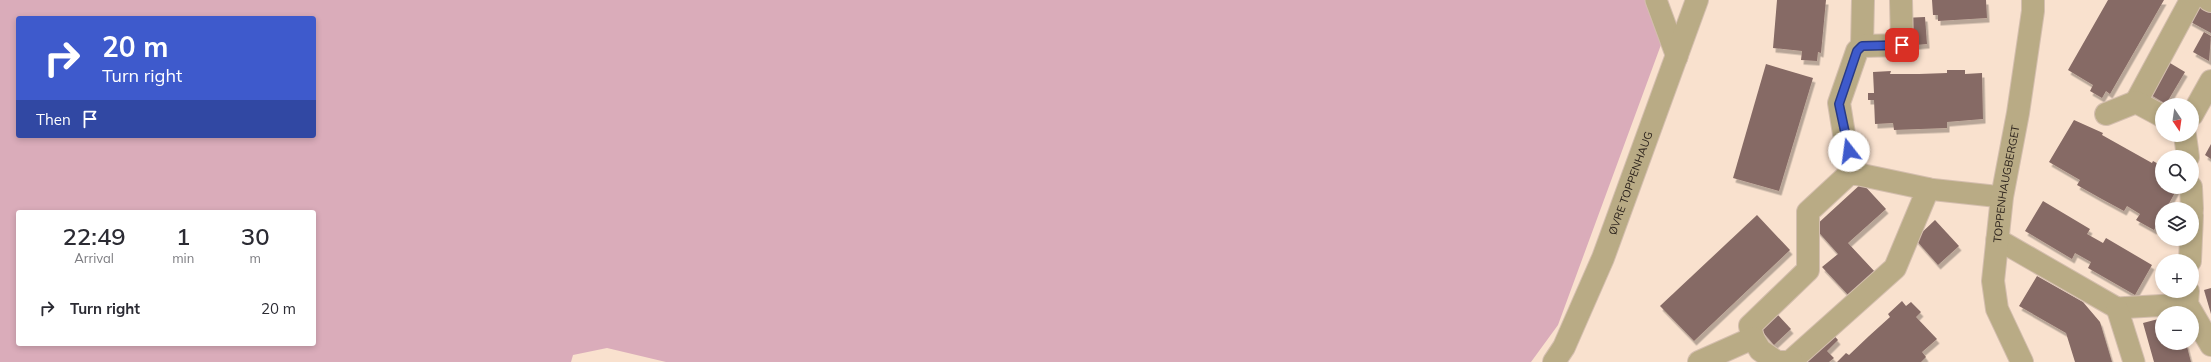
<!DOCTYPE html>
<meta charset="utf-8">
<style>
body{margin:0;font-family:Mulish,sans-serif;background:#f7f7f7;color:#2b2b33;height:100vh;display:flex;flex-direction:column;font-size:15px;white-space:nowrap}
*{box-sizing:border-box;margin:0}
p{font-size:13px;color:#7c7c81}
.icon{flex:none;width:22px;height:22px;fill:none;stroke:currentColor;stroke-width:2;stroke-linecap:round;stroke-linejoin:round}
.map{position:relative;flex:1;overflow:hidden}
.sheet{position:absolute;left:16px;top:210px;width:300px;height:136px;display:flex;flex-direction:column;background:#fff;border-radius:4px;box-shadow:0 2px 6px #0003}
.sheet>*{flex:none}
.hud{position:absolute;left:16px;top:16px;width:300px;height:122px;border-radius:4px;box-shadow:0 2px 6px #0003;background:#3e5acc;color:#fff;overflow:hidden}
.needle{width:26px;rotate:167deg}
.buttons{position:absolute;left:2155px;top:98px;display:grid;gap:8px}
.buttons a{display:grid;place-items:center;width:44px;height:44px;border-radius:50%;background:#fff;box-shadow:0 2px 6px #0003;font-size:20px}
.pin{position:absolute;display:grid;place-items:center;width:34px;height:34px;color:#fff;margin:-17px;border-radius:8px;box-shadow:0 2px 6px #0006}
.me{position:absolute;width:44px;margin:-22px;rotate:345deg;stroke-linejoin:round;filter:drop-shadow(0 0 3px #0008)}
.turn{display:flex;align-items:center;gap:14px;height:84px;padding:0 20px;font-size:18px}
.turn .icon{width:52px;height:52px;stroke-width:2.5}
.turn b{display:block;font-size:28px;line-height:34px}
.then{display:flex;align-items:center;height:38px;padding:0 20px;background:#0003;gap:8px;font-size:15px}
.eta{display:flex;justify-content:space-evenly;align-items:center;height:68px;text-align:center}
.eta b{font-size:24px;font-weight:600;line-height:28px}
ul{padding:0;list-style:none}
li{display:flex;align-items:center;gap:12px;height:60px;padding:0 20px}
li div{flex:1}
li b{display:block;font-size:15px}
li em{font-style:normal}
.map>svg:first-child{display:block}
.green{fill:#daacba;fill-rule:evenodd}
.building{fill:#866a65;filter:url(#shadow)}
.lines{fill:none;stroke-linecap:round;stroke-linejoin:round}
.service-casing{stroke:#d4beae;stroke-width:23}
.minor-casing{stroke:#d4beae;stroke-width:24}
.service{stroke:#b9ab85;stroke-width:21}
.minor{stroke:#b9ab85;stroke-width:22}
.route-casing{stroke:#283a85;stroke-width:10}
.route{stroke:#3e5acc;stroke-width:7}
.labels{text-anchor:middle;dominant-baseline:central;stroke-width:3;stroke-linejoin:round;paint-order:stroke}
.street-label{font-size:11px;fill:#2a211b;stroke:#fff}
</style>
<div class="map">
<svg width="2211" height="362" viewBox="0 0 2211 362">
<defs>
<filter id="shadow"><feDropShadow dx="2.5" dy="4.5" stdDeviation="0" flood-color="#0004"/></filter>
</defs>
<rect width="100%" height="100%" fill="#f9e1ce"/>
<path class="green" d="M 0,0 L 1647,0 L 1662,42 L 1558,325 L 1531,362 L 666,362 L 607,348 L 573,355 L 571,362 L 0,362 ZM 18,18 L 314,18 L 314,136 L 18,136 ZM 18,212 L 314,212 L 314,344 L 18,344 Z"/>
<g class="building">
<polygon points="1777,0 1826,0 1821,53 1818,52 1817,61 1801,60 1802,51 1773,48"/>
<polygon points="1932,0 1986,0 1987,18 1938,21 1938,15 1933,15"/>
<polygon points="2108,0 2164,0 2110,94 2106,91 2102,98 2090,91 2093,85 2068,70"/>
<polygon points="2200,2 2211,7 2211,33 2189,21"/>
<polygon points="1925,17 1927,44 1905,46 1903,18"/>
<polygon points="2204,32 2211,36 2209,61 2193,52"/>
<polygon points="2165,60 2185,72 2166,104 2146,92"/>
<polygon points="1766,64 1813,78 1779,191 1733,178"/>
<polygon points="1947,70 1965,70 1965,74 1982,73 1983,119 1947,122 1947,128 1894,130 1893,123 1875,124 1874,100 1868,100 1868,93 1874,93 1873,72 1891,71 1890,74 1919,74 1947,73"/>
<polygon points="2074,120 2103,133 2102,135 2152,163 2153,161 2162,166 2162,187 2178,187 2166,209 2162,209 2162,216 2154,230 2136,220 2140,214 2127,206 2124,211 2100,198 2077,185 2080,180 2049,162"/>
<polygon points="2211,144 2211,159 2205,155"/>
<polygon points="1862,183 1886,209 1848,243 1876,273 1850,297 1822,267 1838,254 1814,227"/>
<polygon points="2043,201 2090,229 2087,234 2103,243 2106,238 2152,265 2135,295 2088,268 2091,262 2075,253 2072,259 2025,231"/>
<polygon points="1757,215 1790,250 1694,341 1660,306"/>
<polygon points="1935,220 1959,246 1938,265 1915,239"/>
<polygon points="2037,276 2083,302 2100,322 2112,362 2075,362 2066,333 2019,306"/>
<polygon points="2211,288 2211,314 2204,290"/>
<polygon points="1902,301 1906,306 1911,302 1921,312 1916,317 1937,339 1922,352 1926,357 1921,362 1837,362 1846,353 1849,355 1869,336 1890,317 1888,314"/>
<polygon points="1778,315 1791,329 1774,345 1761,330"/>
<polygon points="2162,318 2162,343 2186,343 2191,362 2154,362 2143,323"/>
<polygon points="1830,331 1838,340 1827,351 1834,358 1829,362 1799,362"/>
</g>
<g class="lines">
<g class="service-casing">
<g id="service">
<polyline points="1656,0 1677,57"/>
<polyline points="1928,189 2002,197"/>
<polyline points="1997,239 2117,308 2187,304"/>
<polyline points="2117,308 2134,362"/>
</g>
</g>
<g class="minor-casing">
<g id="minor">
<polyline points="2209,0 2211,1"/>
<polyline points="1862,46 1863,0"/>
<polyline points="2136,102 2191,0"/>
<polyline points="2106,114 2136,102 2162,116"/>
<polyline points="2192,115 2211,81"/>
<polyline points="2185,135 2188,157"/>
<polyline points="1857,174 1845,140 1839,103 1857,51 1862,46 1902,45 1901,0"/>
<polyline points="2191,187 2192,209"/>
<polyline points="2190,261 2192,215"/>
<polyline points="2188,291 2187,304 2211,345"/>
<polyline points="1753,338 1750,326 1808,270 1808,212 1849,174 1857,174 1928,189 1895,268 1791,361"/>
<path id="s1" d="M 1554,362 L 1564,347 L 1603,258 L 1697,0"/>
<polyline points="1699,362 1753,338 1760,350 1777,362 1792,362"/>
<path id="s2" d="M 2022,362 L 1997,309 L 1993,281 L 2002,197 L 2018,113 L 2033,11 L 2033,0"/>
</g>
</g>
<use href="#service" class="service"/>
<use href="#minor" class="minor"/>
</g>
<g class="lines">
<g class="route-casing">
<polyline id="route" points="1849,151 1839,104 1857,51 1862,46 1902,45"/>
</g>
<use href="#route" class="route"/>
</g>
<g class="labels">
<g class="street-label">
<text stroke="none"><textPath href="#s1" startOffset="195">ØVRE TOPPENHAUG</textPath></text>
<text stroke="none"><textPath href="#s2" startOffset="185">TOPPENHAUGBERGET</textPath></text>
</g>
</g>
</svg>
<div class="buttons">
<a><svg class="needle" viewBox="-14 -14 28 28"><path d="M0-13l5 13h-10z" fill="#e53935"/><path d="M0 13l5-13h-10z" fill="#7c7c81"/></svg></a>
<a><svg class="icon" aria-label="search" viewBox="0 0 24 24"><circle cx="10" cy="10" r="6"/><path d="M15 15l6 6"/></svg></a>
<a><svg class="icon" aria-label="layers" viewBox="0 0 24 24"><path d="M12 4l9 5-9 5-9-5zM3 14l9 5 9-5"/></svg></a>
<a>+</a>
<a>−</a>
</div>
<div class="pin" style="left:1902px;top:45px;background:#d93025"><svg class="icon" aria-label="arrive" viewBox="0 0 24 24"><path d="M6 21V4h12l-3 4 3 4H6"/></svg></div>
<svg class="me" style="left:1849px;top:151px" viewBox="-20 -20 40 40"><circle r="19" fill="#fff"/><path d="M0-13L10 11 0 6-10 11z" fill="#3e5acc"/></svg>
<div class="hud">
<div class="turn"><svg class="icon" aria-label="right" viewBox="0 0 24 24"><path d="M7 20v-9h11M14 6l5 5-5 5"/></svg><div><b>20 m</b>Turn right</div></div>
<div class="then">Then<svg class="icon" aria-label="arrive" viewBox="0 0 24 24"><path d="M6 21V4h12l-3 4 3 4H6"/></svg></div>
</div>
<section class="sheet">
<div class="eta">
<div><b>22:49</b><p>Arrival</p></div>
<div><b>1</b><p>min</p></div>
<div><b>30</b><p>m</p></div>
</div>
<ul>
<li><svg class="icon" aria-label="right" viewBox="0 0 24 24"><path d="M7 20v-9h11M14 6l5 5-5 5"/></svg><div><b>Turn right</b></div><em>20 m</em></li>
</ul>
</section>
</div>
